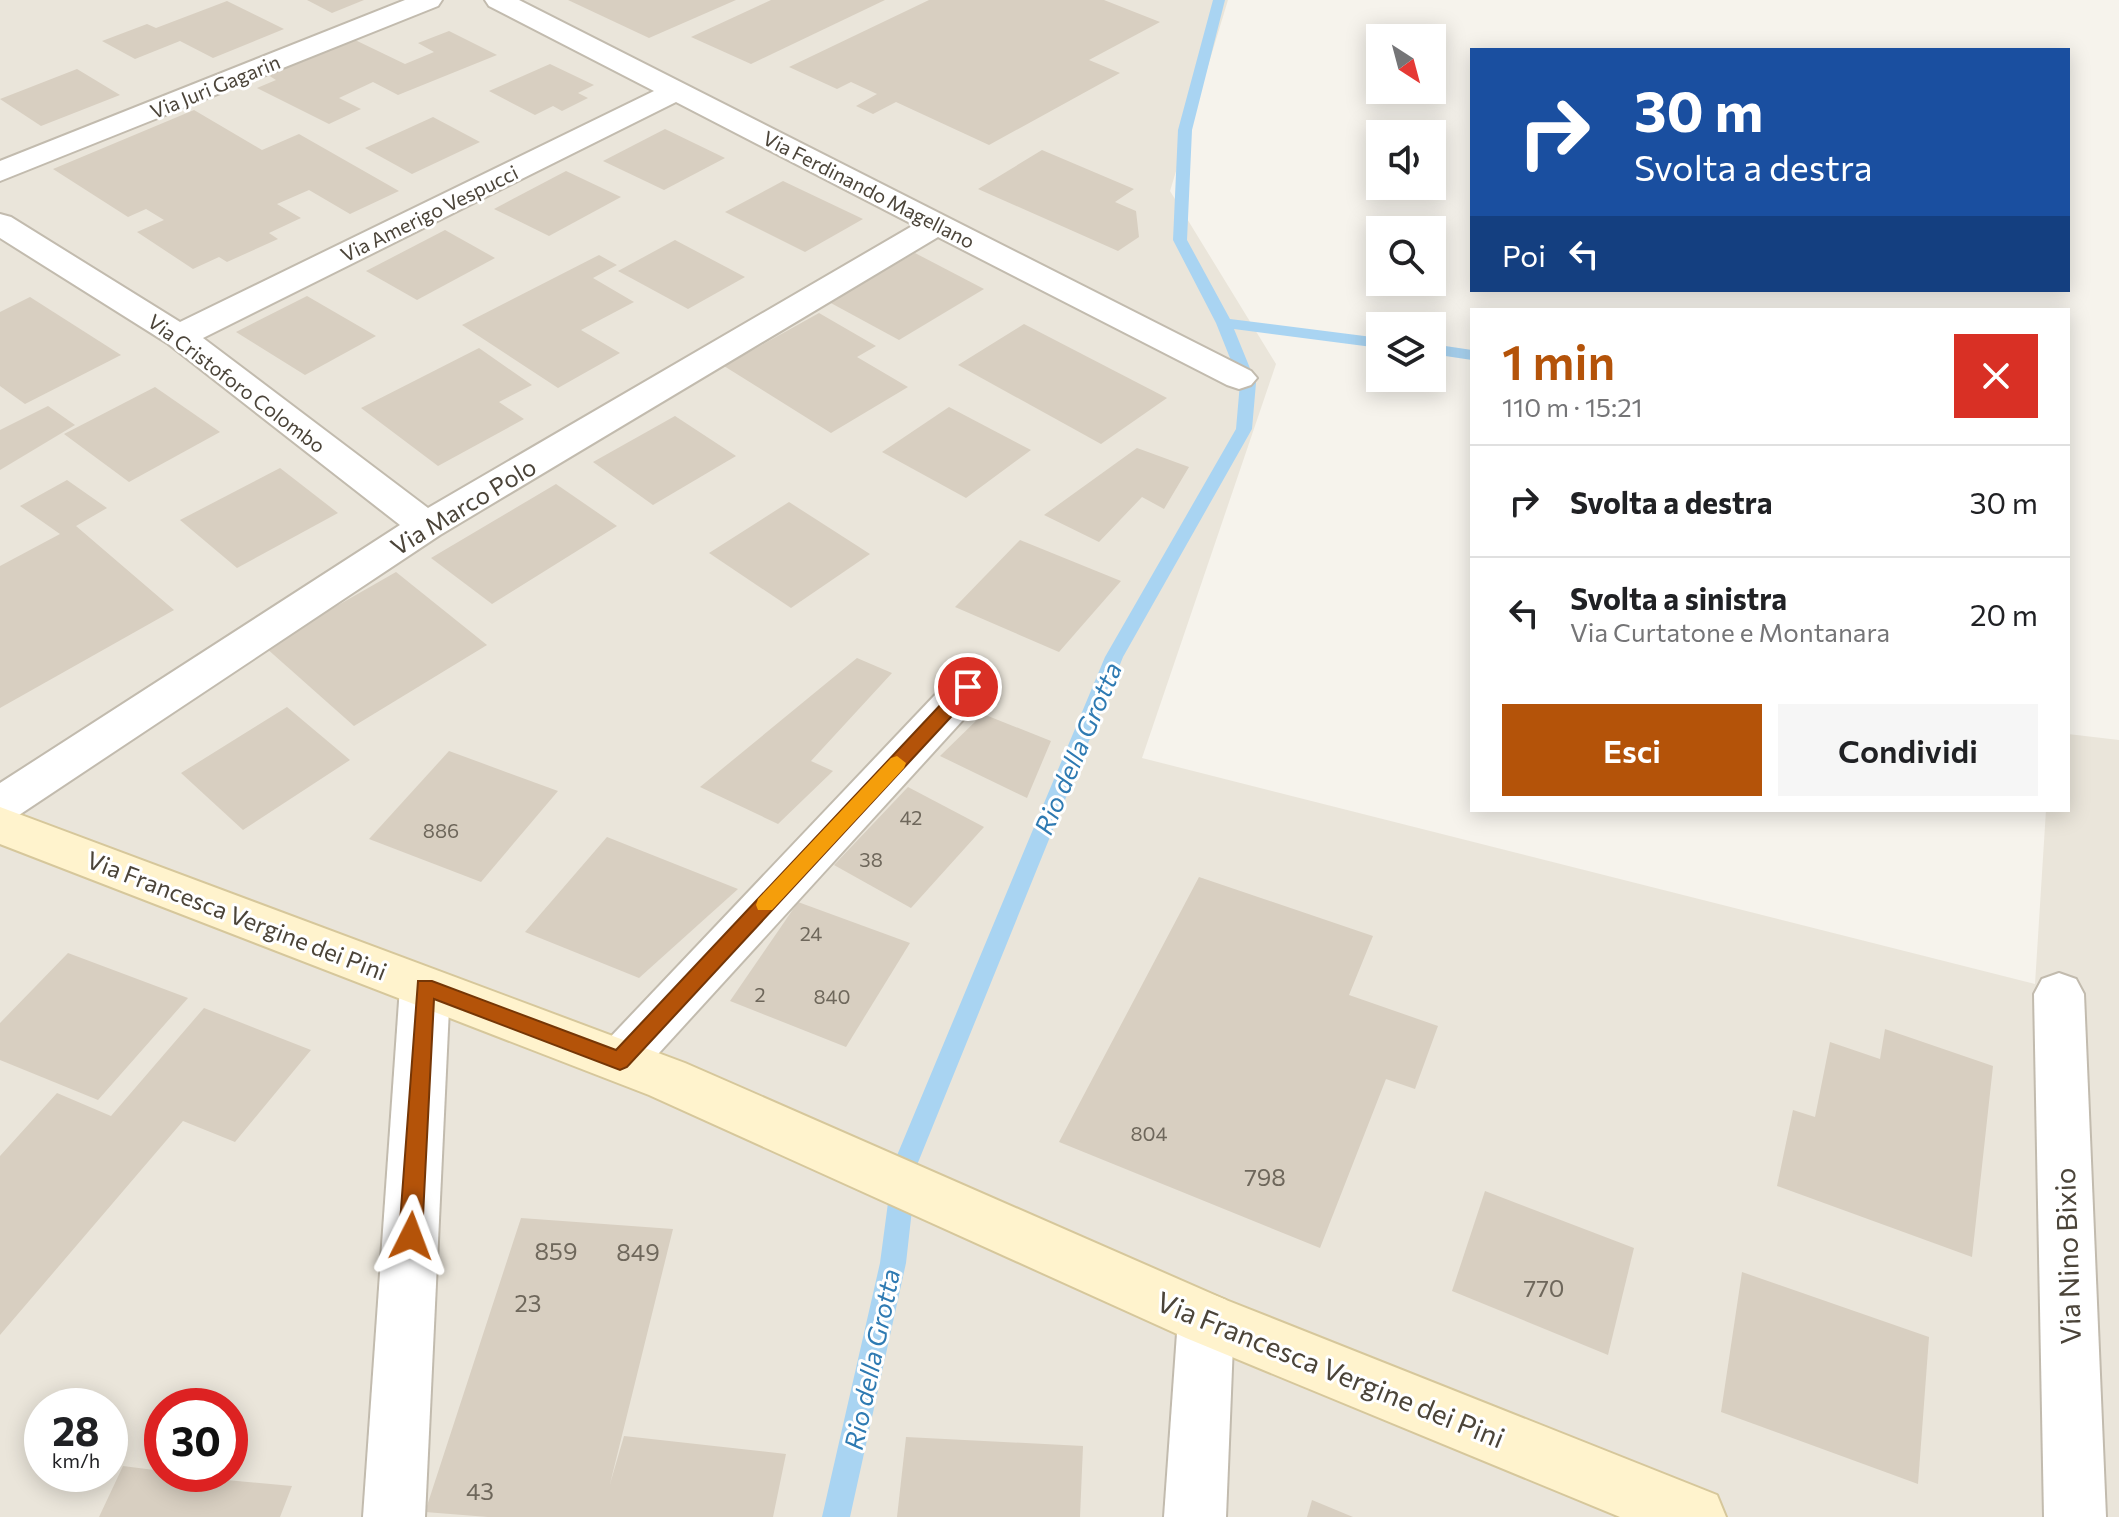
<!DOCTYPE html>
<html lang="it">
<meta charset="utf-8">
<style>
body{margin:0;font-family:Commissioner,sans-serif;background:#f6f6f6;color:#202124;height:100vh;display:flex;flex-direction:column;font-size:30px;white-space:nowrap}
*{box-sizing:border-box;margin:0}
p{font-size:26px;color:#757577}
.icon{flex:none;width:44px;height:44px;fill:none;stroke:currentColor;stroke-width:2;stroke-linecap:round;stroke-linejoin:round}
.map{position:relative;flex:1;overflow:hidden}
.panel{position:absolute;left:1470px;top:308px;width:600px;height:504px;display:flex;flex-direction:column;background:#fff;border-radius:0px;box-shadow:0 4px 20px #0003}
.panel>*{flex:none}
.banner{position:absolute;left:1470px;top:48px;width:600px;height:244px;border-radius:0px;box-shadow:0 4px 20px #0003;background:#1a4fa0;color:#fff;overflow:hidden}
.needle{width:52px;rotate:144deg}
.buttons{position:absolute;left:1366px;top:24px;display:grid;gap:16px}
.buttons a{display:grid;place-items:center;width:80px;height:80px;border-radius:0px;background:#fff;box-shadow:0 4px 20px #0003;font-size:40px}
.speed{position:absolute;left:24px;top:1388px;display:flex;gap:16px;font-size:40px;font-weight:700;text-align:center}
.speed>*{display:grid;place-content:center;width:104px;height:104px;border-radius:50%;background:#fff;box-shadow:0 4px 20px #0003;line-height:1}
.speed small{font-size:20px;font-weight:400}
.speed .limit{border:12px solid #d22;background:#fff;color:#111}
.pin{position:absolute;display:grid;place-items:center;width:68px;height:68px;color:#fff;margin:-34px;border:4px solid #fff;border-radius:50%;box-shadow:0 2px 8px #0007}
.me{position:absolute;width:88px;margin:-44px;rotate:3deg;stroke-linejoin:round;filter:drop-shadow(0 0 6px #0008)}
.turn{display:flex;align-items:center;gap:28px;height:168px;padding:0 32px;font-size:36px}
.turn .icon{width:104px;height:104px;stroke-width:2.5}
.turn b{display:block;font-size:56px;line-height:68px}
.then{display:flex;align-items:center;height:76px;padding:0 32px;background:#0003;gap:16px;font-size:30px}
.round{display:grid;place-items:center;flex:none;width:84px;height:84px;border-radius:0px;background:#f6f6f6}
.summary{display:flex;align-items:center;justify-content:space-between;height:136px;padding:0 32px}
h1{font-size:48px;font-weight:600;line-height:60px;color:#b45309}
.action{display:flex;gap:16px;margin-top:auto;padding:16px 32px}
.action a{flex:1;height:92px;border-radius:0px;background:#b45309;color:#fff;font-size:32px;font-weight:600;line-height:92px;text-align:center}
.action a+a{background:#f6f6f6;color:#202124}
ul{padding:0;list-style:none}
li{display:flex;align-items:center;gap:24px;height:112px;padding:0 32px;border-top:2px solid #e0e0e0}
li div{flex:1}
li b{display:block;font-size:30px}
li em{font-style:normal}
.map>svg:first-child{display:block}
.residential{fill:#eae5da;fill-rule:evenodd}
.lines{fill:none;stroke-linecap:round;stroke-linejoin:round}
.stream{fill:#a9d4f2;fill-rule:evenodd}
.building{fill:#d8cfc1}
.street-casing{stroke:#c2bbae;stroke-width:4}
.secondary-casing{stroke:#d6c79b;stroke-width:4}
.street{fill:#fff;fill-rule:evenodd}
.secondary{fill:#fff3cd;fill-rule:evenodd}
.route{fill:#b45309;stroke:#753606;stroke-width:2}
.slow{fill:#f59e0b}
.labels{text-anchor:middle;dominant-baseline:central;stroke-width:6;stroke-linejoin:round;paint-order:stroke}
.far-street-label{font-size:20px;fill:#4b4439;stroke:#fff}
.number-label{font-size:20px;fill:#6e675b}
.street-label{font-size:24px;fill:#4b4439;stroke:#fff}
.near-number-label{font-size:24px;fill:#6e675b}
.water-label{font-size:26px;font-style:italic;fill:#2e7ab2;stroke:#fff}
.near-street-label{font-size:28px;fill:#4b4439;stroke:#fff}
</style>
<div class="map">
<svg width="2119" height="1517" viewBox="0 0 2119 1517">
<rect width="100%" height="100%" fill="#f6f3ec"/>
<path class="residential" d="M 0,0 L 1228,0 L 1170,191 L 1276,364 L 1142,758 L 2035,984 L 2046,810 L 2068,810 L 2068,734 L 2119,740 L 2119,1517 L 0,1517 ZM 42,1406 L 110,1406 L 110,1474 L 42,1474 ZM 162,1406 L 230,1406 L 230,1474 L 162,1474 Z"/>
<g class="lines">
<g class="stream">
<polygon points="1213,0 1225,0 1192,130 1187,240 1230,319 1380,338 1380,348 1234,329 1256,383 1252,429 1123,657 917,1165 906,1263 850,1517 822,1517 880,1263 893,1165 1105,657 1236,429 1240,383 1216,323 1173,240 1178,130"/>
<polygon points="1432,344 1472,350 1472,360 1432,354"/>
</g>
</g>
<g class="building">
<polygon points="307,0 364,0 332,13"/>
<polygon points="568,0 736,0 649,38"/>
<polygon points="771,0 885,0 751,64 691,37"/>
<polygon points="929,0 1104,0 1160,22 1089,60 1120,73 989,145 896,102 873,114 856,106 877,94 851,82 837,89 789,67"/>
<polygon points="227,1 284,29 213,58 180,41 135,59 102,41 147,24 156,28"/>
<polygon points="449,31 497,55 398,95 373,82 339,98 361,109 329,124 257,88 276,80 268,75 353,39 405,64 434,52 418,43"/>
<polygon points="550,64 594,85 578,93 588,98 562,111 553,106 535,115 489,91"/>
<polygon points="77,69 120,95 41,126 0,99"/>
<polygon points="194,110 262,150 299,134 399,191 350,214 309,190 277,204 301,218 269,233 278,239 227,262 219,257 193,269 137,232 164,220 146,209 128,217 53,169"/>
<polygon points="433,117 480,142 412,174 365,148"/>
<polygon points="665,129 725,158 664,190 603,161"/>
<polygon points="1042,150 1134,189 1115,202 1136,211 1139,237 1118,251 978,189"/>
<polygon points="566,171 621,197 549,236 494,209"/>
<polygon points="783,181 863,219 805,252 725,212"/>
<polygon points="445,230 495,258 417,300 366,271"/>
<polygon points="675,240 745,277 688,309 618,271"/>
<polygon points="915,253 984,289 899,340 829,302"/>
<polygon points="599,255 617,265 593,278 634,302 581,330 620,353 558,388 462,325"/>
<polygon points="307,296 376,336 305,375 236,332"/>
<polygon points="30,297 121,355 25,404 0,386 0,312"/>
<polygon points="819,313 876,346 857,357 908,387 831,433 724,366"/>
<polygon points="1024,324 1167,398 1101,444 958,365"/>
<polygon points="479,348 532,385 499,402 524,419 438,466 361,408"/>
<polygon points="155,387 220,432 129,482 64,434"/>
<polygon points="48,406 75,425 0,470 0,430"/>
<polygon points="949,407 1031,450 966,498 882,452"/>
<polygon points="675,416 736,456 653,505 593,462"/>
<polygon points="1137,448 1189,467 1164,509 1142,497 1099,542 1044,515"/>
<polygon points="280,468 338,513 237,568 180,520"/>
<polygon points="67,480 107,508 76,526 174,610 0,708 0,566 60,534 20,506"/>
<polygon points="556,484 617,526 492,604 431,558"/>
<polygon points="789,502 870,554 791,608 709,553"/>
<polygon points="1020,540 1121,581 1059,652 955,607"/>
<polygon points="396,572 487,645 354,726 265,647"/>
<polygon points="857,658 892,673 811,761 833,771 778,824 700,787"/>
<polygon points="287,707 350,760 243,830 181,773"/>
<polygon points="983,714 1051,741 1027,798 940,756"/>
<polygon points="449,751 558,791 481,882 369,839"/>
<polygon points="908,787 984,827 911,908 834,865"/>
<polygon points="607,837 738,889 639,978 525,932"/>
<polygon points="1199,877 1373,936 1349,995 1438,1026 1415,1089 1386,1079 1320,1248 1059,1142"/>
<polygon points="798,902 910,943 846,1047 730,1001"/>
<polygon points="68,953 188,998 98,1100 0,1060 0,1023"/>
<polygon points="204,1008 311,1050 235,1142 183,1121 0,1335 0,1156 57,1093 111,1116"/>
<polygon points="1885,1029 1993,1066 1972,1257 1777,1186 1793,1110 1815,1117 1830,1042 1880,1059"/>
<polygon points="1485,1191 1634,1248 1608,1355 1452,1291"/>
<polygon points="521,1218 673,1229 610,1484 624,1436 786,1454 773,1517 488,1517 425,1512"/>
<polygon points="1742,1272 1929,1337 1918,1484 1721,1412"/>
<polygon points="906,1437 1083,1446 1080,1517 897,1517"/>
<polygon points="123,1466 162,1471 162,1474 292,1486 280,1517 99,1517"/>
<polygon points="1312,1500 1353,1517 1307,1517"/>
</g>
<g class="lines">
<g class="street-casing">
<g id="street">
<polygon points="405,0 442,0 438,6 0,181 0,161"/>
<path d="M 485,0 L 519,0 L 1251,371 L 1257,378 L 1251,385 L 1239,389 L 1227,385 L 938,237 L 440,535 L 16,817 L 0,822 L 0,783 L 400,525 L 167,343 L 0,238 L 0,214 L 11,217 L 180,322 L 654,91 L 489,6 ZM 676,102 L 914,225 L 428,508 L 203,338 Z"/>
<polygon points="968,672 983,676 989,687 983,698 638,1076 620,1083 602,1076 595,1061 602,1046 953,676"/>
<polygon points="425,967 442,973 450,987 425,1517 363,1517 400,987 408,973"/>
<polygon points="2059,973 2076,979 2084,994 2106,1517 2044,1517 2034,994 2042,979"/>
<polygon points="1206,1292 1226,1300 1234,1319 1226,1517 1164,1517 1178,1319 1186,1300"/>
</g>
</g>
<g class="secondary-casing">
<polygon id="secondary" points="0,807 685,1063 1226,1300 1717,1495 1726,1517 1620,1517 1186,1338 649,1095 0,844"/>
</g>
<use href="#street" class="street"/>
<use href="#secondary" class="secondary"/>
</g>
<polygon class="route" points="968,681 974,683 974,692 627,1067 620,1070 434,999 422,1236 419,1244 411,1247 403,1244 399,1236 418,981 432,981 616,1050 961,683"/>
<polygon class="slow" points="897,756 906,763 904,768 772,910 758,910 756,905 758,899 891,758"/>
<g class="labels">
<g class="far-street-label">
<text transform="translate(215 86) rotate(-22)">Via Juri Gagarin</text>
<text transform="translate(869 189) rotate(27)">Via Ferdinando Magellano</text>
<text transform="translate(429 213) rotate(-26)">Via Amerigo Vespucci</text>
<text transform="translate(237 383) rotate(37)">Via Cristoforo Colombo</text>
</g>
<g class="number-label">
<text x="911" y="817">42</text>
<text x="441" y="830">886</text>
<text x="871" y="859">38</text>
<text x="811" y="933">24</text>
<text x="760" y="994">2</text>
<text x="832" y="996">840</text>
<text x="1149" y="1133">804</text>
</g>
<g class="street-label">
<text transform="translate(463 506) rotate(-31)">Via Marco Polo</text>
<text transform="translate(237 915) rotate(21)">Via Francesca Vergine dei Pini</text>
</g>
<g class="near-number-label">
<text x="1265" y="1176">798</text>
<text x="556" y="1250">859</text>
<text x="638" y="1251">849</text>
<text x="1544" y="1287">770</text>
<text x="528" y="1302">23</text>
<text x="480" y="1490">43</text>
</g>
<g class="water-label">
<text transform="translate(1077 748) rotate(-67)">Rio della Grotta</text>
<text transform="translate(871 1359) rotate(-78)">Rio della Grotta</text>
</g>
<g class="near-street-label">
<text transform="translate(2067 1256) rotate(-92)">Via Nino Bixio</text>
<text transform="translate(1331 1369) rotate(22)">Via Francesca Vergine dei Pini</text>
</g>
</g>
</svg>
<div class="buttons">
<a><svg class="needle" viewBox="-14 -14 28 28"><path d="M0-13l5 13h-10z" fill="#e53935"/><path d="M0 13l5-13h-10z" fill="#757577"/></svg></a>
<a><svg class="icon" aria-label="sound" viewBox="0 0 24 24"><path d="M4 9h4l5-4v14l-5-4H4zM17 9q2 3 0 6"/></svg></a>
<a><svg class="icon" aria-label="search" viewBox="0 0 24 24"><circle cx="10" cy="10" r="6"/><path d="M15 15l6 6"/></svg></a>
<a><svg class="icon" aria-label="layers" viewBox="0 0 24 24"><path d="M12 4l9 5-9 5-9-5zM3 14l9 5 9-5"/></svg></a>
</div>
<div class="speed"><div>28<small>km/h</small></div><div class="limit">30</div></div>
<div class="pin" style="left:968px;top:687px;background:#d93025"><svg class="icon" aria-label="arrive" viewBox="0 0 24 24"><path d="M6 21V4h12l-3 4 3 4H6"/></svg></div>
<svg class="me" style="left:411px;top:1236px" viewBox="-20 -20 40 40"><path d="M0-17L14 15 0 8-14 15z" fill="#b45309" stroke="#fff" stroke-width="4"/></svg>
<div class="banner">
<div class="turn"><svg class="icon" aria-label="right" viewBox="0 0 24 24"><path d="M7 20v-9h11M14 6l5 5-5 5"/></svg><div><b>30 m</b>Svolta a destra</div></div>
<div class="then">Poi<svg class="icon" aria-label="left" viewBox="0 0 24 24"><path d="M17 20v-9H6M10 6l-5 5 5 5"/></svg></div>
</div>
<section class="panel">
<div class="summary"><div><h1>1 min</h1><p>110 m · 15:21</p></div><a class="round" style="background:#d93025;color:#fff"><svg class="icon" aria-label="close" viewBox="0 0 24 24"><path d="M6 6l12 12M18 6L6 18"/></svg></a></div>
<ul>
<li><svg class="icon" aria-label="right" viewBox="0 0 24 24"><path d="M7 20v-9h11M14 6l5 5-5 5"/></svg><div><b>Svolta a destra</b></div><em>30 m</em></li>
<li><svg class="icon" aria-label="left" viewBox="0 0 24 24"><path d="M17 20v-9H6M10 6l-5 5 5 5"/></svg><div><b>Svolta a sinistra</b><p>Via Curtatone e Montanara</p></div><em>20 m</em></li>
</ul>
<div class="action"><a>Esci</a><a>Condividi</a></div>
</section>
</div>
